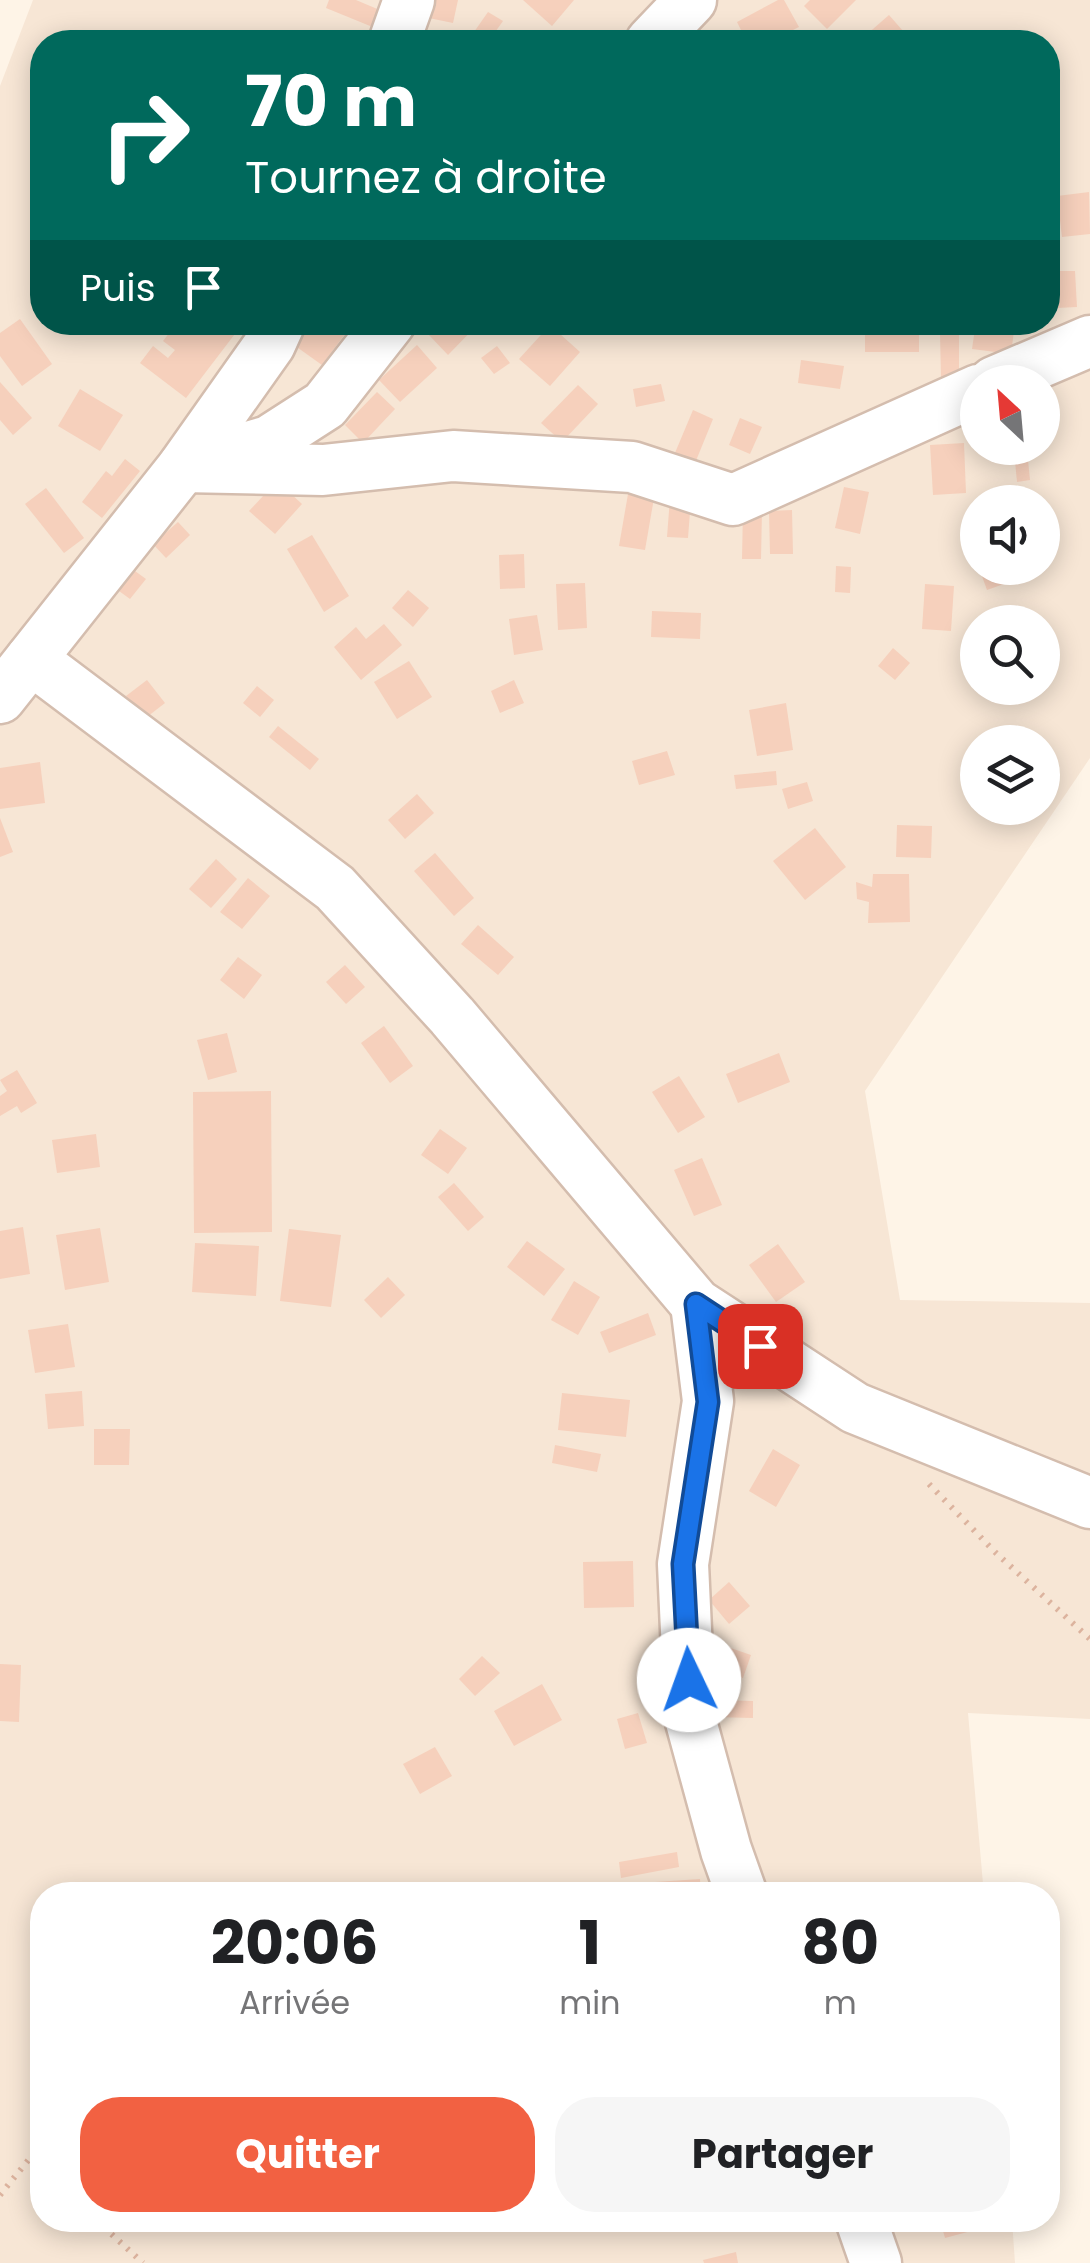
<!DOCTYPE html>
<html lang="fr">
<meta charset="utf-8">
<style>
body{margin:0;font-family:Poppins,sans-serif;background:#f6f6f6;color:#202124;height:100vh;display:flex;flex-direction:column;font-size:38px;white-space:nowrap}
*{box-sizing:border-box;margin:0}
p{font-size:32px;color:#757577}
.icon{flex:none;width:55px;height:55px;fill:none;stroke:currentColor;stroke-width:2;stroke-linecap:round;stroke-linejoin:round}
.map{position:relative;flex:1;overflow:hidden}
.panel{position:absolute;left:30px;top:1882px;width:1030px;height:350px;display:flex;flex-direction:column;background:#fff;border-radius:40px;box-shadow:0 5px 25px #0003}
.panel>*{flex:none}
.banner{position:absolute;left:30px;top:30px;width:1030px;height:305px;border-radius:40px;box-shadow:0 5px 25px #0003;background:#00695c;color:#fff;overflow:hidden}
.needle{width:65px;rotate:334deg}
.controls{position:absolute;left:960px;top:365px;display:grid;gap:20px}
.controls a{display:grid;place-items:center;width:100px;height:100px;border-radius:50%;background:#fff;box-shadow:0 5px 25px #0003;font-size:50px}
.pin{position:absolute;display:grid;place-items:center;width:85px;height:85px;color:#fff;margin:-42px;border-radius:20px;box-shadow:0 5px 15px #0006}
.me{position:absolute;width:110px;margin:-55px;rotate:357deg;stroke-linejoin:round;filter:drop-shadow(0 0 8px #0008)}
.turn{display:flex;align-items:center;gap:35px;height:210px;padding:0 50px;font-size:45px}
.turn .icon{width:130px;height:130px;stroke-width:2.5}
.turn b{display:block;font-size:70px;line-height:85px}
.then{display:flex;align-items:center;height:95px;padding:0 50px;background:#0003;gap:20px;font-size:38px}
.eta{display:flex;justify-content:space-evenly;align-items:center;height:170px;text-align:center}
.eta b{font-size:60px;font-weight:700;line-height:70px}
.action{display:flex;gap:20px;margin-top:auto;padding:20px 50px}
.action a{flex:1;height:115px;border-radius:40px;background:#f26142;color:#fff;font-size:40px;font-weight:700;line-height:115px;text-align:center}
.action a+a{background:#f6f6f6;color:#202124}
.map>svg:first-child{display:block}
.residential{fill:#f7e6d5;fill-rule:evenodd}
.building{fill:#f6d0bc}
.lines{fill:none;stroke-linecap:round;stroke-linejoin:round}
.minor-casing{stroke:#d4bdae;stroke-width:55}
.path{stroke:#dcb39e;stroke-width:6;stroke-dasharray:2.5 8;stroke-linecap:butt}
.minor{stroke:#fff;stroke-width:50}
.route-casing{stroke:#114b97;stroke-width:25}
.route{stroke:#1a73e8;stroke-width:18}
</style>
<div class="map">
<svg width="1090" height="2263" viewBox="0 0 1090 2263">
<rect width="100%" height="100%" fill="#fef4e7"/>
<path class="residential" d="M 33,0 L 1090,0 L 1090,758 L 865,1091 L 900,1300 L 1090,1303 L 1090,1719 L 968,1713 L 984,1895 L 42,1895 L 42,2220 L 1012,2220 L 1015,2263 L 0,2263 L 0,86 ZM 42,42 L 1048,42 L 1048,322 L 42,322 ZM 978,382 L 1042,382 L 1042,448 L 978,448 ZM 978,502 L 1042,502 L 1042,568 L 978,568 ZM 978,622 L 1042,622 L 1042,688 L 978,688 ZM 978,742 L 1042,742 L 1042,808 L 978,808 Z"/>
<g class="building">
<polygon points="329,0 356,0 382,11 375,28 326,8"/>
<polygon points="428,0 458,0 453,23 424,17"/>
<polygon points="523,0 574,0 552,26"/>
<polygon points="778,0 784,0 799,27 769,42 747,42 737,22"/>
<polygon points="810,0 856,0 827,29 804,6"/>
<polygon points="488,12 503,21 488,42 467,42"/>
<polygon points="889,15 903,31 890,42 872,42 865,36"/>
<polygon points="1089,192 1090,234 1062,237 1057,196"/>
<polygon points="1056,271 1075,271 1077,307 1057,308"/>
<polygon points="20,319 52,364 22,386 0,356 0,333"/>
<polygon points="167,322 244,322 186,398 140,363 153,346 168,358 175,350 163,341 170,332 163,327"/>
<polygon points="300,322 338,322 348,330 322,365 287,340"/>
<polygon points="439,322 480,322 448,355 428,334"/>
<polygon points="976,322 1015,323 1011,354 972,349"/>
<rect x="865" y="323" width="54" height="29"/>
<polygon points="550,325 580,352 550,386 519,359"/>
<polygon points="940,333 959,333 959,378 941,378"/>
<polygon points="417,345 437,368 400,402 379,380"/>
<polygon points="497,346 510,363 494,374 481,358"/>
<polygon points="801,360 844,366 840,389 798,383"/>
<polygon points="0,382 32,418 13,435 0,420"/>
<polygon points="661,384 665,401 636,407 633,389"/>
<polygon points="578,385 598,404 562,442 541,423"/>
<polygon points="80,389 123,415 100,451 58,426"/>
<polygon points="377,392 395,409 363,443 345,425"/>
<polygon points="693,410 713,419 693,468 672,460"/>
<polygon points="740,418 762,427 750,454 729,445"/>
<polygon points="964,443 966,493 933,495 930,445"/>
<polygon points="1027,450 1030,480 1017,482 1014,451"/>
<polygon points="125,459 140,471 102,518 82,502 106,471 112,476"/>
<polygon points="277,481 302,504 275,534 249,511"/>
<polygon points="844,487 869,492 860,534 835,528"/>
<polygon points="46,488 84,538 64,553 25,504"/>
<polygon points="628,494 654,498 645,550 619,546"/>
<polygon points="670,498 691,499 688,538 667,537"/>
<polygon points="743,510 762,510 761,559 742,559"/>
<polygon points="792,510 793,554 770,554 769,511"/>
<polygon points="178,522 190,535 166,558 153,544"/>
<polygon points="312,535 349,596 324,612 287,549"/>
<polygon points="524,554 525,588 500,589 499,555"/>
<polygon points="836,566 851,567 850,593 835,592"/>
<polygon points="979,568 1010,568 1015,580 987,590"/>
<polygon points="135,571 146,579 130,599 119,591"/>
<polygon points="585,583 587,628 558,630 556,584"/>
<polygon points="925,584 954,586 951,631 922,629"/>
<polygon points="408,590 429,608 413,627 392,608"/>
<polygon points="652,611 701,613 700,639 651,637"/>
<polygon points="537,615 543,650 514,655 509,619"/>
<polygon points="384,624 402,645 361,680 334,647 356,627 366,639"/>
<polygon points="893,648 910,663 895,680 878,666"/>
<polygon points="409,661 432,697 397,719 374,682"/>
<polygon points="147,680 165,703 143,720 126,696"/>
<polygon points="514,680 524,703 500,713 491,691"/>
<polygon points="257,686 274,700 260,717 243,703"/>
<polygon points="786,703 793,750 757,756 749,710"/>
<polygon points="278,726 319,759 310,770 269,737"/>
<polygon points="667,751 675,775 639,785 632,761"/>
<polygon points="40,762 45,803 0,809 0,768"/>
<polygon points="776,771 777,785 736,789 734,775"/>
<polygon points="807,782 813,801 788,809 782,789"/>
<polygon points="417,794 434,813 405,839 388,820"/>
<polygon points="0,818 13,852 0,857"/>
<polygon points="897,825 932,826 931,858 896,857"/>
<polygon points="815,828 846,867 805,900 773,861"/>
<polygon points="435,853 474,898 454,916 414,871"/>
<polygon points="216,859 237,879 211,908 189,889"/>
<polygon points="873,874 909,874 910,922 868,923 869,902 857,899 856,882 872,887"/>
<polygon points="248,878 270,896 242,929 220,912"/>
<polygon points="478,925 514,957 498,975 461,944"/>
<polygon points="238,957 262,975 244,999 220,980"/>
<polygon points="345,965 365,987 346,1004 326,982"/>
<polygon points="384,1026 413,1066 390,1083 361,1043"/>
<polygon points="227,1033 237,1072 208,1080 197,1040"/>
<polygon points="779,1053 790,1082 738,1103 726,1074"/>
<polygon points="17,1070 37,1103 21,1113 17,1106 0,1116 0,1096 7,1091 0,1080"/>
<polygon points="679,1076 705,1117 678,1133 652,1092"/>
<polygon points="271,1091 272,1232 194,1233 193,1092"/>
<polygon points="440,1129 467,1148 448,1174 421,1155"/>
<polygon points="96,1134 100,1167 57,1173 52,1140"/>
<polygon points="702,1158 722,1205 694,1216 674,1170"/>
<polygon points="454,1183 484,1217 468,1231 438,1197"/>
<polygon points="23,1227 30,1274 0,1279 0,1231"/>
<polygon points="100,1228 109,1282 65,1290 56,1235"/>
<polygon points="289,1229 341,1235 331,1307 280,1301"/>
<polygon points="527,1241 565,1269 544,1296 507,1267"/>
<polygon points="195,1243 259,1246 256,1296 192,1292"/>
<polygon points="778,1244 805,1282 776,1302 749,1265"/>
<polygon points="388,1277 405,1295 381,1318 364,1300"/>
<polygon points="574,1281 600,1297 578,1335 551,1320"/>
<polygon points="648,1313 656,1335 609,1353 600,1332"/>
<polygon points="68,1324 75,1367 35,1373 28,1330"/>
<polygon points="82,1391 84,1426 48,1429 45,1394"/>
<polygon points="562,1393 630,1400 626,1437 558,1430"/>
<polygon points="94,1429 130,1429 129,1465 94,1465"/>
<polygon points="555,1445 601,1454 597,1472 552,1463"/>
<polygon points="773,1449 800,1465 776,1507 749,1491"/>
<polygon points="633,1561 634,1607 584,1608 583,1562"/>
<polygon points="729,1582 750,1606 729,1624 709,1600"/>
<polygon points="716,1643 751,1655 743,1678 708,1665"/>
<polygon points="482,1656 500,1673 475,1696 459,1679"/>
<polygon points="0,1664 21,1665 19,1722 0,1721"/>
<polygon points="542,1684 562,1720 514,1746 494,1711"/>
<polygon points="714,1700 753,1701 753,1718 713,1717"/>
<polygon points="638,1713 647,1743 625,1749 617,1719"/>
<polygon points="435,1747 452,1776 420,1794 403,1764"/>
<polygon points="677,1852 679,1867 621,1878 619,1862"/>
<polygon points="700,1879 701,1895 655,1895 655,1882"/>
<polygon points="940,2220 972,2220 975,2230 945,2238"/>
<polygon points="736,2252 738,2263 704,2263 703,2260"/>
</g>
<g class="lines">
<g class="minor-casing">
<g id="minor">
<polyline points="394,42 409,0"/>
<polyline points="651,42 691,0"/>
<polyline points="994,382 1090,341"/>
<polyline points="217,456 269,441 325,405 390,322"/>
<polyline points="183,467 323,470 453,456 632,467 733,500 978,390"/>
<polyline points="31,659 335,888 452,1016 696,1304 855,1408 1090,1503"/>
<polyline points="0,698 183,467 270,344 280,322"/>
<polyline points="696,1304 708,1401 683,1564 690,1718 726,1850 742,1895"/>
<polyline points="861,2220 876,2263"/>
</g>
</g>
<g class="path">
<polyline points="929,1484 996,1553 1090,1639"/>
<polyline points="0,2195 30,2158 42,2170"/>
<polyline points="96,2220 143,2263"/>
</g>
<use href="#minor" class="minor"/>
</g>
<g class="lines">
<g class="route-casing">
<polyline id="route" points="689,1680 683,1564 708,1402 696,1304 760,1346"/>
</g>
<use href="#route" class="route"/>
</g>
</svg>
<div class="controls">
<a><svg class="needle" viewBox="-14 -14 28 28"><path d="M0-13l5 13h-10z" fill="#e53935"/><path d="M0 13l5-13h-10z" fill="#757577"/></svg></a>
<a><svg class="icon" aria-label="sound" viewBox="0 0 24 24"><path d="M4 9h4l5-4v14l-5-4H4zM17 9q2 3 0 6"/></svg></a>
<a><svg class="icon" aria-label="search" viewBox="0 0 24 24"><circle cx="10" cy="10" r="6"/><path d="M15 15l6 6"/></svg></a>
<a><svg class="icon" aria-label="layers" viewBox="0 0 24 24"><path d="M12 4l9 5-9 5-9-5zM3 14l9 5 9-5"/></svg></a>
</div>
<div class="pin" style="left:760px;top:1346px;background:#d93025"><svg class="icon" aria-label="arrive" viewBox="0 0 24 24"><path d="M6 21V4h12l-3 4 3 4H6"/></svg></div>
<svg class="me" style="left:689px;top:1680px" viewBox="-20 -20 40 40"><circle r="19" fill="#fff"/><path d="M0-13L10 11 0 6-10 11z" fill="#1a73e8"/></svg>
<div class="banner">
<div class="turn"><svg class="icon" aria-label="right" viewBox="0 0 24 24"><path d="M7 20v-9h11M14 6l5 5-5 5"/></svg><div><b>70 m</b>Tournez à droite</div></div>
<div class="then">Puis<svg class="icon" aria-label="arrive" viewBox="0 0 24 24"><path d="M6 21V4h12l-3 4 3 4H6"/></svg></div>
</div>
<section class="panel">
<div class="eta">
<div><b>20:06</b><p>Arrivée</p></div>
<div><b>1</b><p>min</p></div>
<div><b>80</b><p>m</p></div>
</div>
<div class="action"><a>Quitter</a><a>Partager</a></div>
</section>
</div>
